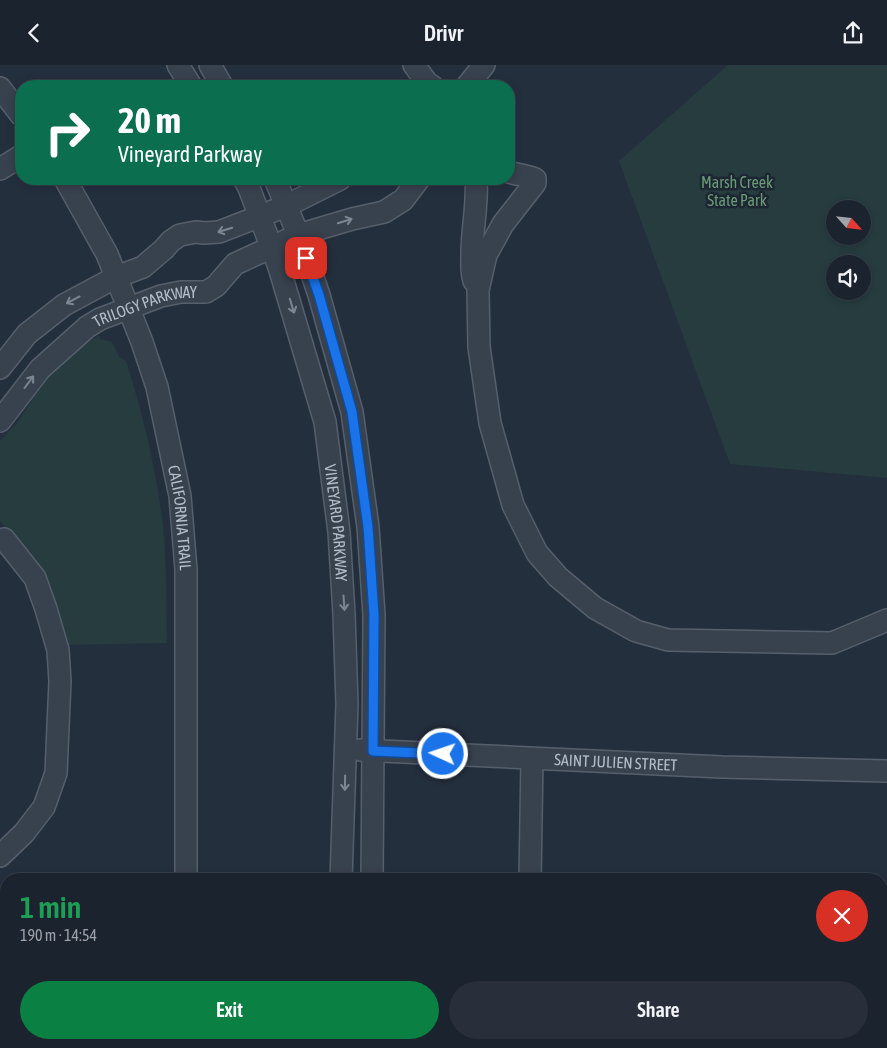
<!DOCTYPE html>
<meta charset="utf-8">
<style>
body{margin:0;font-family:"Asap Condensed",sans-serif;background:#282f3a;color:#f1f3f6;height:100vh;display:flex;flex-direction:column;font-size:19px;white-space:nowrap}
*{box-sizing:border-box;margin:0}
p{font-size:16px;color:#a0a4aa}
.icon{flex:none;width:28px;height:28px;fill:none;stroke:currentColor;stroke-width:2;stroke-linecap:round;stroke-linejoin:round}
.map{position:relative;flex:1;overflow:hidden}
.sheet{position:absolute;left:0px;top:808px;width:888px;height:176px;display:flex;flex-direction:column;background:#1b232e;border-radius:20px 20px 0 0;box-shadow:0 2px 8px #0003,0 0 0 1px #39404a}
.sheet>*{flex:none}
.hud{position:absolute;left:15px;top:15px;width:500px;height:105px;border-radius:20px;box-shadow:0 2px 8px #0003,0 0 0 1px #39404a;background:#0b6e4f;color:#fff;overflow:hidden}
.needle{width:32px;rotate:117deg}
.controls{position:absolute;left:826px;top:135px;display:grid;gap:10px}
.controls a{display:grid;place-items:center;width:45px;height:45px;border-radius:50%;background:#1b232e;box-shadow:0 2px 8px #0003,0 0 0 1px #39404a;font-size:25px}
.pin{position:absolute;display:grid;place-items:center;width:42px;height:42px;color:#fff;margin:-21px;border-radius:10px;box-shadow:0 2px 8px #0006}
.me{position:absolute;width:55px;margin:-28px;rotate:273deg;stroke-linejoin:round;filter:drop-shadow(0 0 4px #0008)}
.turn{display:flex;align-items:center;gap:18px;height:105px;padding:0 20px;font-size:22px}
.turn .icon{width:65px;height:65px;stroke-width:2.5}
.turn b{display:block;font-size:35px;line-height:42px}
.round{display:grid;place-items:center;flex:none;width:52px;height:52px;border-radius:26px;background:#282f3a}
.headline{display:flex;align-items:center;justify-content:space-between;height:85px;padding:0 20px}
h1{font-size:30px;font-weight:600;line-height:38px;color:#1e9e55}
.action{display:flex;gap:10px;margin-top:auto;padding:10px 20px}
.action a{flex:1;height:58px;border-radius:30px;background:#0b8043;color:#fff;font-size:20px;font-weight:600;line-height:58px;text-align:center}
.action a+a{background:#282f3a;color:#f1f3f6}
header{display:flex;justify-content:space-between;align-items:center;height:65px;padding:0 20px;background:#1b232e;font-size:22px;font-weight:600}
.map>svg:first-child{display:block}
.green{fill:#263c3f;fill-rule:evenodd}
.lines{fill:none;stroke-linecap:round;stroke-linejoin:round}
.minor-casing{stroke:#565f6c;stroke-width:24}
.minor{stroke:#38414e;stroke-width:21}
.oneway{stroke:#7c8592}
.route-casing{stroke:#114b97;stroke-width:12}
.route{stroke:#1a73e8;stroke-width:9}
.labels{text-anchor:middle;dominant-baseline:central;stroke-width:5;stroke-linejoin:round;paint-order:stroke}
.park-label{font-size:16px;fill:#6b9a76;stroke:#1d2633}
.street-label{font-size:16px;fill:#b4bcc9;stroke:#1d2633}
</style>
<header><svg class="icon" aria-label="back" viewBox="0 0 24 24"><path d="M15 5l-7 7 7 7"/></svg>Drivr<svg class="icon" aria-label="share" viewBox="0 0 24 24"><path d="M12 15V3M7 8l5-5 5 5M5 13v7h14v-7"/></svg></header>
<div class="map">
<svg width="887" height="983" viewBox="0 0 887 983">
<rect width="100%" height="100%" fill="#242f3e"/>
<g class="green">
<path d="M 728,0 L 887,0 L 887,413 L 730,399 L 619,96 ZM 835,144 L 862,144 L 862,171 L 835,171 ZM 835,199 L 862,199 L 862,226 L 835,226 Z"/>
<path d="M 99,270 L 100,274 L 112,277 L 119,292 L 126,296 C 143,349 156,404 163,460 C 167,499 166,538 167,578 L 65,580 L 30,493 L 0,456 L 0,376 L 17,358 L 43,318 L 71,289 Z"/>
</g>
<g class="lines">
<g class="minor-casing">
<g id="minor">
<polyline points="178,0 191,21"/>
<polyline points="210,0 222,21"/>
<polyline points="414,0 428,19 432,21"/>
<polyline points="467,21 484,0"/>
<polyline points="0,23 21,50"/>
<polyline points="0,104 21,91"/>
<path d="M 509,107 C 517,110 527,110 535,114 L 535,118 L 503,159 L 486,190 L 478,225 L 479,282 L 490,358 L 513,440 L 537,488 L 558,512 L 595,543 L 636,566 L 668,575 L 832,578 L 887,555"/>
<path id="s1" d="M 65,114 L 107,189 L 142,277 L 157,322 L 180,431 L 186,504 L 186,814"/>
<path id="s2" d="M 244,114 L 249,123 L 279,202 L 325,357 L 339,467 L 344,549 L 347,639 L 341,814"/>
<polyline points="275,114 300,174 319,230 352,347 368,462 374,550 372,814"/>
<path d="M 474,216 C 471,207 472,198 472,188 C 472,163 478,139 476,114"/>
<polyline points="0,303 27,269 64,240 116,212 143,202 164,184 171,176 180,170 196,167 204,168 219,167 286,141 340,114"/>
<path id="s3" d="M 0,356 L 40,304 L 87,262 L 100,254 L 161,231 L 181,227 L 206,227 L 216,221 L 235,199 L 298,170 L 352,154 L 384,147 L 403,135 L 419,114"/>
<path id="s4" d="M 360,685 L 722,702 L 887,706"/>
<polyline points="0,791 24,768 44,742 56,708 60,616 58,585 46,544 35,513 4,474"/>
<polyline points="530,814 532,694"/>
<polyline points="0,944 6,944"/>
<polyline points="339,978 339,983"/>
<polyline points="862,978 862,983"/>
<polyline points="187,983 187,978"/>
<polyline points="372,983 372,978"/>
<polyline points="528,983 528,978"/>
<polyline points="809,983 809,979"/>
</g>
</g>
<use href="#minor" class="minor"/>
</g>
<defs><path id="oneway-shaft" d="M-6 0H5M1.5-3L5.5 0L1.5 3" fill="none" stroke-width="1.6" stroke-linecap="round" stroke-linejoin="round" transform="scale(1.25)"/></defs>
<g class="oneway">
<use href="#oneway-shaft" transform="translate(345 156) rotate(-17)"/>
<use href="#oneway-shaft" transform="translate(225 165) rotate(163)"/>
<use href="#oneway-shaft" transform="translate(73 235) rotate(152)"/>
<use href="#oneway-shaft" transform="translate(292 241) rotate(73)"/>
<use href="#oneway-shaft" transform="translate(29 317) rotate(-53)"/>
<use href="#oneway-shaft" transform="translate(344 538) rotate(86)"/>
<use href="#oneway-shaft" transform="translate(345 718) rotate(91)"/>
</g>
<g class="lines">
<g class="route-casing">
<polyline id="route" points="306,193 319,230 352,347 368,462 374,550 373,686 443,689"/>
</g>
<use href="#route" class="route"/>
</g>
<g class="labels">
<g class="park-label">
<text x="737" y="117">Marsh Creek<tspan x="737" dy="18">State Park</tspan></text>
</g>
<g class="street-label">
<text stroke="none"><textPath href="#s3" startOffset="191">TRILOGY PARKWAY</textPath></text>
<text stroke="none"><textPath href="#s1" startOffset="361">CALIFORNIA TRAIL</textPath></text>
<text stroke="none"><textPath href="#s2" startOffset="358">VINEYARD PARKWAY</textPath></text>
<text stroke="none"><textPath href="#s4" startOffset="256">SAINT JULIEN STREET</textPath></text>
</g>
</g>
</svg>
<div class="controls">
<a><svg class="needle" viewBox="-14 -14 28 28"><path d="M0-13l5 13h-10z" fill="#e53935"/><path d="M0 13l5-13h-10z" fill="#a0a4aa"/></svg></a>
<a><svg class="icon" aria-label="sound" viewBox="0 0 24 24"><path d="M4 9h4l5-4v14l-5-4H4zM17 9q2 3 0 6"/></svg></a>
</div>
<div class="pin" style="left:306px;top:193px;background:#d93025"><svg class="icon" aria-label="arrive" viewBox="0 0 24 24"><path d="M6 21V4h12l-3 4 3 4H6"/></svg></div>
<svg class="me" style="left:443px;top:689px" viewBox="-20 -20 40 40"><circle r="17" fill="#1a73e8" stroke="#fff" stroke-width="3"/><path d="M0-11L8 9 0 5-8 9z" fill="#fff"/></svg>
<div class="hud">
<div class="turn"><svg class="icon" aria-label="right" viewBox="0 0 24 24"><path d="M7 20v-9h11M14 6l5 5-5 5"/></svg><div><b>20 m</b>Vineyard Parkway</div></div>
</div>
<section class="sheet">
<div class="headline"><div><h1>1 min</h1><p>190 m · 14:54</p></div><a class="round" style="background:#d93025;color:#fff"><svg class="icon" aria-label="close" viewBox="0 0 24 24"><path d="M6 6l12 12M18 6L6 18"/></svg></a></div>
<div class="action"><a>Exit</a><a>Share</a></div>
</section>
</div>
